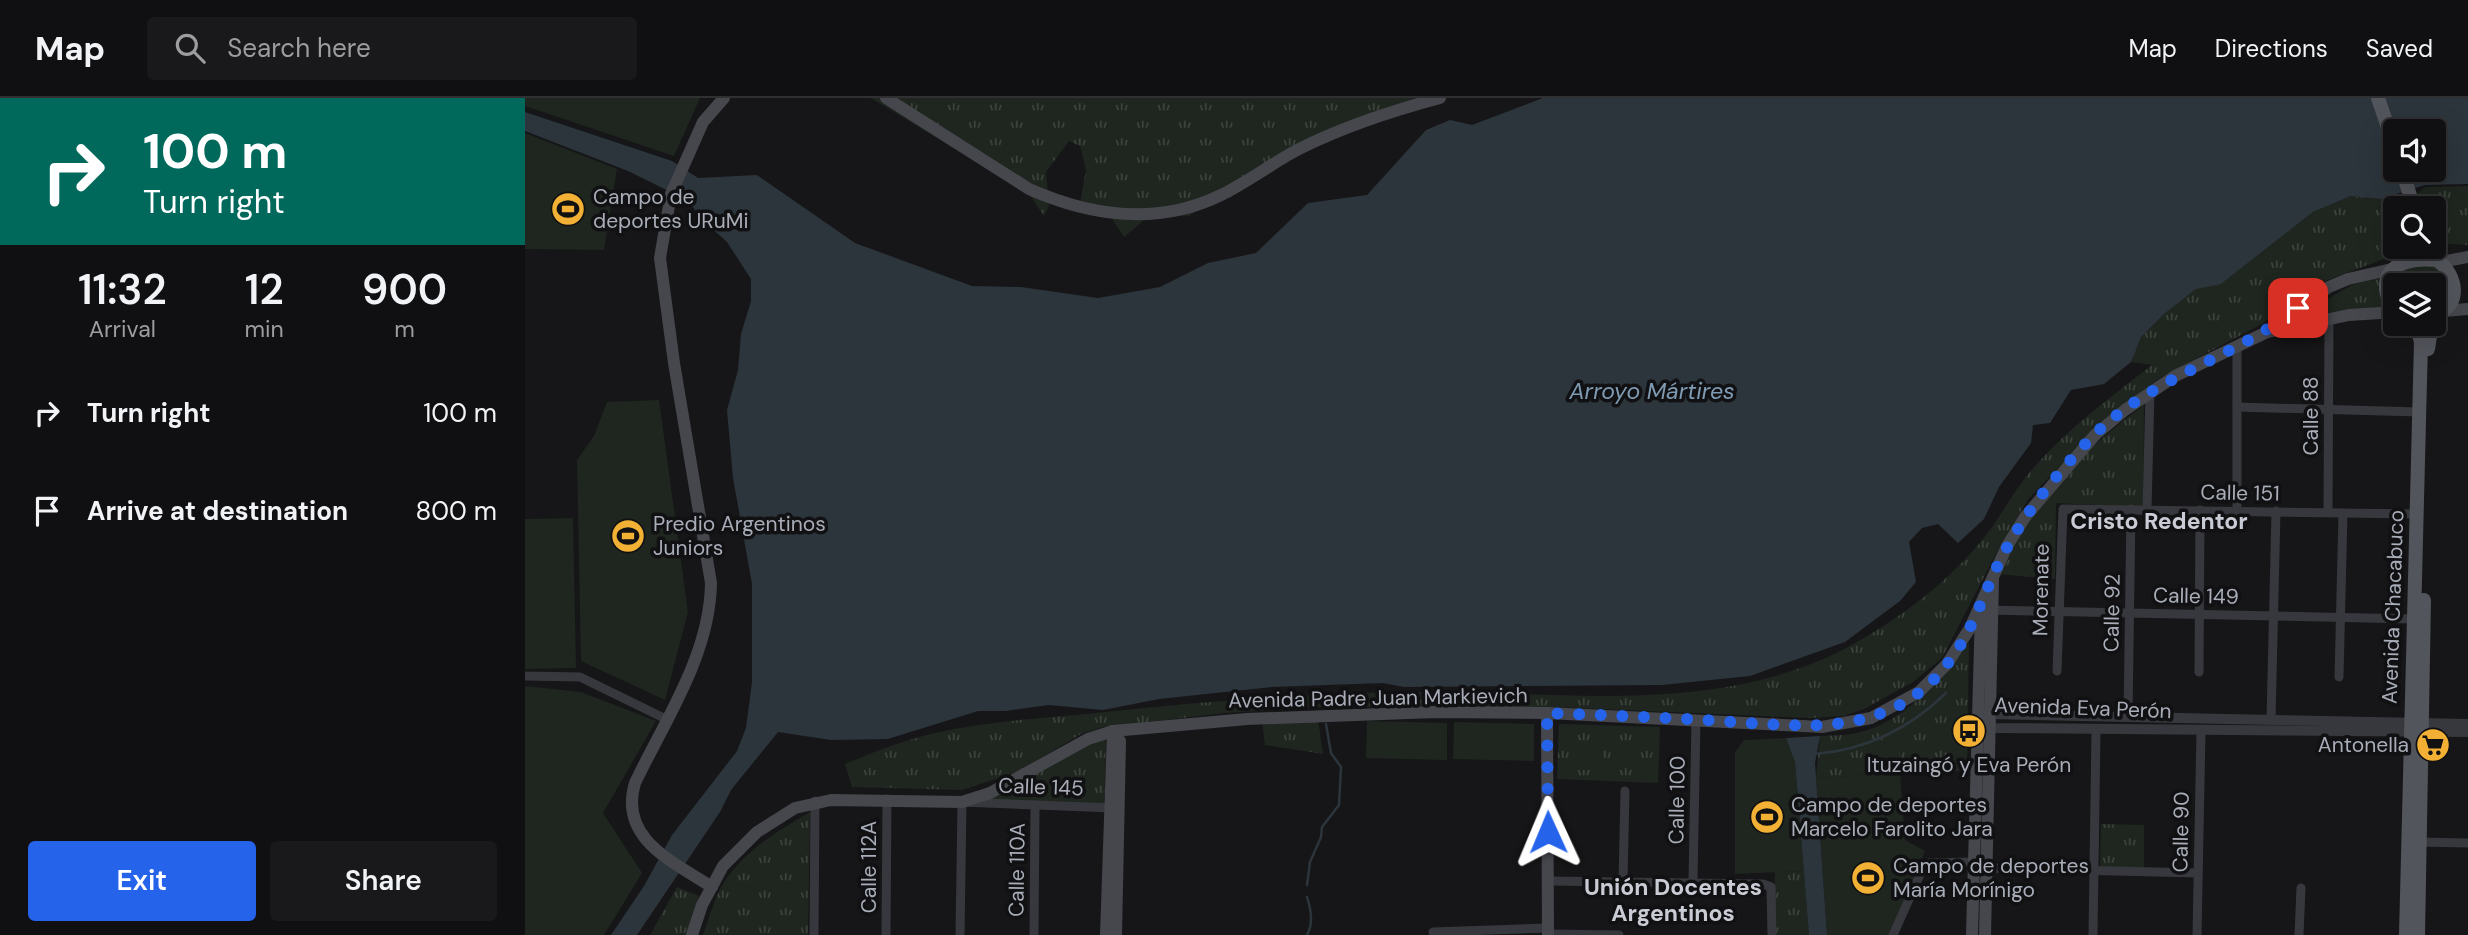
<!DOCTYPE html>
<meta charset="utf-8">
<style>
body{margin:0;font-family:"DM Sans",sans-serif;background:#19191b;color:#f1f3f6;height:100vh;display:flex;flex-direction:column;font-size:26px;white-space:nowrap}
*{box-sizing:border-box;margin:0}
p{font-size:23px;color:#9c9d9f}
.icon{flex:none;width:38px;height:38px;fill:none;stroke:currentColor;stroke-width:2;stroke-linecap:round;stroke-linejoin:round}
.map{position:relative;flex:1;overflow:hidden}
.drawer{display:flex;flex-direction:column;background:#101012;width:525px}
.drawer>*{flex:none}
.hud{background:#00695c;color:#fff;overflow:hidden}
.buttons{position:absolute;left:1858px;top:21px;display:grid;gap:14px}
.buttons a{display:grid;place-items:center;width:63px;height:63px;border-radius:7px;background:#101012;box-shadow:0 7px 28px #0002,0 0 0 2px #303032;font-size:35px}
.pin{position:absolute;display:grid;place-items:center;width:60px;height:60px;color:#fff;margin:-30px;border-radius:14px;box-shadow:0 4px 10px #0006}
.me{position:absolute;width:77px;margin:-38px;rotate:359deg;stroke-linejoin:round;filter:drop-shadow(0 0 5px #0008)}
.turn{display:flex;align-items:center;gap:24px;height:147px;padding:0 28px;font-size:32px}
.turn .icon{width:91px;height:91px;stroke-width:2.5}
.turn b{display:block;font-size:49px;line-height:60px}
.eta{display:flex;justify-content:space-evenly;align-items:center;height:119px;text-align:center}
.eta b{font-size:42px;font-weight:600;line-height:49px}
.button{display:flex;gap:14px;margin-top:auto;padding:14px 28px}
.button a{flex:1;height:80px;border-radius:7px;background:#2563eb;color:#fff;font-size:28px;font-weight:600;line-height:80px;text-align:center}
.button a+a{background:#19191b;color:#f1f3f6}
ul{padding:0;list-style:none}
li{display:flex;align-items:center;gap:21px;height:98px;padding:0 28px}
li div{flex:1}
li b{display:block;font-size:26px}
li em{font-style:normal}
header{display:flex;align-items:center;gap:42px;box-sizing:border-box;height:98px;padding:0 35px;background:#101012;border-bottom:2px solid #303032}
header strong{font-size:33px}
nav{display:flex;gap:38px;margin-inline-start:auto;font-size:24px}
.search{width:490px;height:63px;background:#19191b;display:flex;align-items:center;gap:18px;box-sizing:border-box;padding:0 24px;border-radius:7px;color:#9c9d9f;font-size:26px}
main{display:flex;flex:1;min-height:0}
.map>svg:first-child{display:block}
.grass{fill:url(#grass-tufts)}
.pitch{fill:#1e261f}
.water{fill:#2c353c;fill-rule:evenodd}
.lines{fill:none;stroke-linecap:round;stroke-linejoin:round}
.stream{stroke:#2c353c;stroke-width:2.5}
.minor{stroke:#37383d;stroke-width:9}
.tertiary{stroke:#37383d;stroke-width:10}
.secondary{stroke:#45474d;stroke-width:12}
.primary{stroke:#53555c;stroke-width:14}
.route{stroke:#2563eb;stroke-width:12;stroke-dasharray:0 21.6}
.labels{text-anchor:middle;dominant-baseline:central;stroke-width:7;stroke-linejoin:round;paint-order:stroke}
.poi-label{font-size:21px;fill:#a8adb8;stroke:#111113;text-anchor:start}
.street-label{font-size:21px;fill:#a8adb8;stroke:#111113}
.water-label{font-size:23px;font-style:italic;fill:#7f9bb3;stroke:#111113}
.neighbourhood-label{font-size:23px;font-weight:bold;fill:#c9ccd4;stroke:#111113}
</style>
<header>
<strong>Map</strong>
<div class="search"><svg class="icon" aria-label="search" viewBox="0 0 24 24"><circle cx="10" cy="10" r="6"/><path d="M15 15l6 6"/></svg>Search here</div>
<nav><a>Map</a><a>Directions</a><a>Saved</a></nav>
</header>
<main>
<section class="drawer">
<div class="hud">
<div class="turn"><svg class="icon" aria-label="right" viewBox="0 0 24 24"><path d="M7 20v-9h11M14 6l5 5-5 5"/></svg><div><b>100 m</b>Turn right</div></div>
</div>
<div class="eta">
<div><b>11:32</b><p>Arrival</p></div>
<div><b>12</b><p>min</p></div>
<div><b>900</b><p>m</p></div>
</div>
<ul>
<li><svg class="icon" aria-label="right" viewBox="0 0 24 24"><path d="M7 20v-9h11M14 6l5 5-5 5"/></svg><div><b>Turn right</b></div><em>100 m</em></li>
<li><svg class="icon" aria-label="arrive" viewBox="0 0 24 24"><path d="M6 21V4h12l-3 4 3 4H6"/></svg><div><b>Arrive at destination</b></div><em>800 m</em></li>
</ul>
<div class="button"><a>Exit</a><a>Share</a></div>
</section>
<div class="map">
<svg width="1943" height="837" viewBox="0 0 1943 837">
<defs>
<pattern id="grass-tufts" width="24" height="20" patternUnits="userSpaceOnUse" patternTransform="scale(1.75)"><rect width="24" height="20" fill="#1e261f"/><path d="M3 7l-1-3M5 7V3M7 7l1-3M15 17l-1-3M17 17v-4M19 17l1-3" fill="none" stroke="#3c433d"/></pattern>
</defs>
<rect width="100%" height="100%" fill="#161618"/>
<g class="grass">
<polygon points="346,0 892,0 771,52 746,75 704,100 693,99 664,118 626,116 599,139 584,116 554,111 561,72 555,48 544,43 521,74 524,108 519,118 504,96"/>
<polygon points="1943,88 1943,147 1911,145 1909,110 1891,110 1888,99 1900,89"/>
<path d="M 1868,97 L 1873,110 L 1871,149 L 1874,149 L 1859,161 L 1784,189 L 1737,226 L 1636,279 L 1584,318 L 1504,400 L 1477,444 L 1417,560 L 1388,584 L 1339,611 L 1319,618 L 1286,620 L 1031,609 L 797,609 L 700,615 L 578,629 L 556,636 L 492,674 L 437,692 L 327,689 L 320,666 C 351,653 382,641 415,634 C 468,622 526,620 580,614 C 691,602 800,594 911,594 C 1048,595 1197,616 1323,549 C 1376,520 1424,484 1462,436 C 1479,413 1492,387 1512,366 C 1546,328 1587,298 1627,267 L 1606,264 L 1616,239 L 1639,216 L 1671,190 L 1696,186 L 1788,114 L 1826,98 L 1856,101 Z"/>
<polygon points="1902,165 1915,168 1925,184 1922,199 1909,206 1909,187 1871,187 1870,197 1869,183 1882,169"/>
<polygon points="1857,177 1863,210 1753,229 1827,187"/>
<path d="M 1619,307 L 1618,409 L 1531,405 L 1530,481 L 1474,476 C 1504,405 1558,352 1619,307 Z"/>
<path d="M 1444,545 L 1442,672 L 1291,680 L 1295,638 C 1307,637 1321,638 1332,635 C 1381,624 1415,581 1444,545 Z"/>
<polygon points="793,621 798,656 740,647 737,622"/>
<polygon points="1034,626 1135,629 1133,685 1032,681"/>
<polygon points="581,641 579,706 454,702 567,644"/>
<path d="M 285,714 L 283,837 L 178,837 C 184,821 189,801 198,786 C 218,754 252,733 285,714 Z"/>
<polygon points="1576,726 1619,727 1619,772 1575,771"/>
<polygon points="1279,773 1284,837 1249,837 1250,774"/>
<polygon points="152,789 174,798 162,837 125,837"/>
</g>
<g class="pitch">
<polygon points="0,0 175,0 149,58 0,8"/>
<polygon points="0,35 92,71 79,152 0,151"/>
<polygon points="134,302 163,514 140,602 56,563 52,362 69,338 82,304"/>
<polygon points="48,420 51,570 0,571 0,421"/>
<polygon points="1491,455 1524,456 1523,475 1490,474"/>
<polygon points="0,588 56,594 131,623 78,715 117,775 79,837 0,837"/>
<polygon points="842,623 922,625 922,662 841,660"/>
<polygon points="929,624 1009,626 1009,663 928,661"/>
<polygon points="1261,640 1270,664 1279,773 1210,776 1210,654 1219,642"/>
<polygon points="1374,648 1375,664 1344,666 1343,650"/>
<rect x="1047" y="654" width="31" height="18"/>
<polygon points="1375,675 1380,742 1400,753 1365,837 1302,837 1291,680"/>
</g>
<g class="water">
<path d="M 1018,0 L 1943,0 L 1943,86 L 1900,87 L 1856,101 L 1826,98 L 1788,114 L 1696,186 L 1671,191 L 1639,216 L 1616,239 L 1606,264 L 1579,286 L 1546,292 L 1525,325 L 1508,327 L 1506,345 L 1474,389 L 1459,421 L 1433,445 L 1413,426 L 1397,430 L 1384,444 L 1391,484 L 1375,503 L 1320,544 L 1225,578 L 1137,587 L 879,589 L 858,585 L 747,589 L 634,601 L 578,612 L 524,607 L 481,613 L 453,613 L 363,641 L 306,642 L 253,634 L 206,692 L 195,714 L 112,837 L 86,837 L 119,788 L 147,737 L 212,653 L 221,630 L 227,584 L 227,486 L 208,380 L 202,312 L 213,272 L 216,236 L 226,203 L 226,181 L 202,144 L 182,126 L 162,102 L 103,73 L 0,33 L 0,14 L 147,63 L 173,80 L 232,77 L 330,145 L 447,188 L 496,189 L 573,200 L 635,189 L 683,165 L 731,155 L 783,105 L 842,97 L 901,32 L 925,22 L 947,27 ZM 1871,33 L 1909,33 L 1909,72 L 1871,72 Z"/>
<polygon points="1295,638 1290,665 1302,837 1284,837 1270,664 1261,640"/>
</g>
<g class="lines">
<g class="stream">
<path d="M 1290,656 C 1341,652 1385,630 1421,595"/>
<polyline points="782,787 785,764 796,739 797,729 814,707 816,669 806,655 801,626"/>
<path d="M 782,837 C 789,825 786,811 782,799"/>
</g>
<g class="minor">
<polyline points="1712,309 1894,314"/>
<polyline points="1622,411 1625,294"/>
<polyline points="1712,413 1712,249"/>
<polyline points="1803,414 1804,222"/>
<polyline points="1462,512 1889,521"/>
<polyline points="1532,573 1538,411 1891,416"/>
<polyline points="1674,574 1675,412"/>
<polyline points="0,578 55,579 141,621"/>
<polyline points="1814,579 1818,415"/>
<polyline points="1603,619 1606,411"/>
<polyline points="1746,621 1751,413"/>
<polyline points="1895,744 1943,745"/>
<polyline points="1023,783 1238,786 1246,789 1247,837"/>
<polyline points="1098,783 1100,693"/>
<polyline points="1168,783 1171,622"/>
<polyline points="908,834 1024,830"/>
<polyline points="1023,836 1094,837"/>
<polyline points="289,837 290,703"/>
<polyline points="361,837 362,701"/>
<polyline points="435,837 437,704 589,710"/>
<polyline points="509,837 510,707"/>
<polyline points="1368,837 1398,770 1404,765 1448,764 1461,770 1673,775"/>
<polyline points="1568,837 1571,633"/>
<polyline points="1672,837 1676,633"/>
<polyline points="1774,837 1776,790"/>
</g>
<g class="tertiary">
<polyline points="1460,619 1465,616 1943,626"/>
<polyline points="1460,627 1465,630 1943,634"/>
</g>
<g class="secondary">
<path d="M 361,0 L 504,91 C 565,118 633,128 696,97 C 723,84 747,65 774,51 C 820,28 866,13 915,0"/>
<polyline points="1916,164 1943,159"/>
<polyline points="1919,213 1943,211"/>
<polyline points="1743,234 1824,217 1871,214"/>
<polyline points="1022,615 1023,837"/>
<polyline points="588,633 595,643 591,837"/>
<path d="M 187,789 C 149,764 93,741 110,685 C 140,622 185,557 186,485 L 149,265 L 135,160 L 146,96 L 178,24 L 199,0"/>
<polyline points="167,837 177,807 198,768 232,734 270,710 306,702 437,704 465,695 563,641 588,633 722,621 910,614 1022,615 1297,629 1346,620 1394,594 1422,566 1445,530 1482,448 1500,419 1570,337 1600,312 1650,278 1742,234 1804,189 1823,181 1867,171"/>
<polyline points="581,837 588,633"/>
<polyline points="1447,837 1456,512"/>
<polyline points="1460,837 1468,480"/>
</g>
<g class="primary">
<polyline points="1853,0 1871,53"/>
<polyline points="1877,72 1889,110"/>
<polyline points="1873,167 1884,149"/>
<path d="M 1871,210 C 1864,205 1862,199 1861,190 C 1860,163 1891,160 1912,162 C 1932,176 1938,209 1909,217"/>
<polyline points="1903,251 1907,226"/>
<polyline points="1881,837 1896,244 1891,226"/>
<polyline points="1893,837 1899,502"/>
</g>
</g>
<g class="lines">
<path class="route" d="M 1023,734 L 1022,615 C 1075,617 1128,619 1181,622 C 1280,628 1375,647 1436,546 C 1455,514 1465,478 1484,446 C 1506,407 1537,370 1568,338 C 1627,279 1709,260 1773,210"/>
</g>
<defs>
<g id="stadium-disc" transform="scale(1.75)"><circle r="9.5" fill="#f2b134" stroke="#111113"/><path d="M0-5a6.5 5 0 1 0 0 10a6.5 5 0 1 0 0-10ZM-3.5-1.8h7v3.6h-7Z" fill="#111"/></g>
<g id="bus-disc" transform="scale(1.75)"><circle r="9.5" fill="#f2b134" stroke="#111113"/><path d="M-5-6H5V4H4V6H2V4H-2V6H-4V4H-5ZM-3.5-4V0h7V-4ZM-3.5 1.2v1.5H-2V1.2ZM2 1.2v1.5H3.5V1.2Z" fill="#111"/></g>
<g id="supermarket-disc" transform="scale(1.75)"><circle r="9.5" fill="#f2b134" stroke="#111113"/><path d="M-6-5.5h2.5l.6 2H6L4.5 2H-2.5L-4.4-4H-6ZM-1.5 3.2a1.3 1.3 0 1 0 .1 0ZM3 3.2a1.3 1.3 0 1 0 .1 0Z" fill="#111"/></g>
</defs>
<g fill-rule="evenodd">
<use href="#stadium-disc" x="43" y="111"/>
<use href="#stadium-disc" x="103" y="438"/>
<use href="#bus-disc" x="1444" y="633"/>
<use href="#supermarket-disc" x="1908" y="647"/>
<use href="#stadium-disc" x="1242" y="719"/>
<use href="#stadium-disc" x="1343" y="780"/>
</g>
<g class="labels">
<g class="poi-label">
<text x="68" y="99">Campo de<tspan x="68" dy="24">deportes URuMi</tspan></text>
<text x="128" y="426">Predio Argentinos<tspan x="128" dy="24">Juniors</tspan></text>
<text x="1884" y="647" text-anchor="end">Antonella</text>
<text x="1444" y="667" text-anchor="middle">Ituzaingó y Eva Perón</text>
<text x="1266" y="707">Campo de deportes<tspan x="1266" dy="24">Marcelo Farolito Jara</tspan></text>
<text x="1368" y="768">Campo de deportes<tspan x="1368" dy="24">María Morínigo</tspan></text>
</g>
<g class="street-label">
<text transform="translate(1786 318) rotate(-90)">Calle 88</text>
<text transform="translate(1715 395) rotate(1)">Calle 151</text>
<text transform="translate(1516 492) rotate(-89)">Morenate</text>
<text transform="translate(1671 498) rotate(1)">Calle 149</text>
<text transform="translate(1868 509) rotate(-88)">Avenida Chacabuco</text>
<text transform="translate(1587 515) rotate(-89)">Calle 92</text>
<text transform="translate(853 600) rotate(-1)">Avenida Padre Juan Markievich</text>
<text transform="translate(1558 610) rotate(2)">Avenida Eva Perón</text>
<text transform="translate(516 689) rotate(2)">Calle 145</text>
<text transform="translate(1152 702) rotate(-89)">Calle 100</text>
<text transform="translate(1656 734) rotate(-89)">Calle 90</text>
<text transform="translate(344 769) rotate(-90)">Calle 112A</text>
<text transform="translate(492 772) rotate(-89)">Calle 110A</text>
</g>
<g class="water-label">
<text x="1127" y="293">Arroyo Mártires</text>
</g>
<g class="neighbourhood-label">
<text x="1634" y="423">Cristo Redentor</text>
<text x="1148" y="789">Unión Docentes<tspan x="1148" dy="26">Argentinos</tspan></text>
</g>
</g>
</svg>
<div class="buttons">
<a><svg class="icon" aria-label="sound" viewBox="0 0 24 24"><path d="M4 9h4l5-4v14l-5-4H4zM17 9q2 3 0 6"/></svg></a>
<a><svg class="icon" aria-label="search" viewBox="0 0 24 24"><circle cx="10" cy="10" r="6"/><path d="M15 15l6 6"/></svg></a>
<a><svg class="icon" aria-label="layers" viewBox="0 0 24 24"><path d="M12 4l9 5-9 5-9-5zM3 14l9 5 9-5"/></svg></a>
</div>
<div class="pin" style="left:1773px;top:210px;background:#d93025"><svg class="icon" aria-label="arrive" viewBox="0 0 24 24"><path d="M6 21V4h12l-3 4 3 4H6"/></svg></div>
<svg class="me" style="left:1023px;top:734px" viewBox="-20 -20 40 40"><path d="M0-17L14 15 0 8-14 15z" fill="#2563eb" stroke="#fff" stroke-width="4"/></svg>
</div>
</main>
